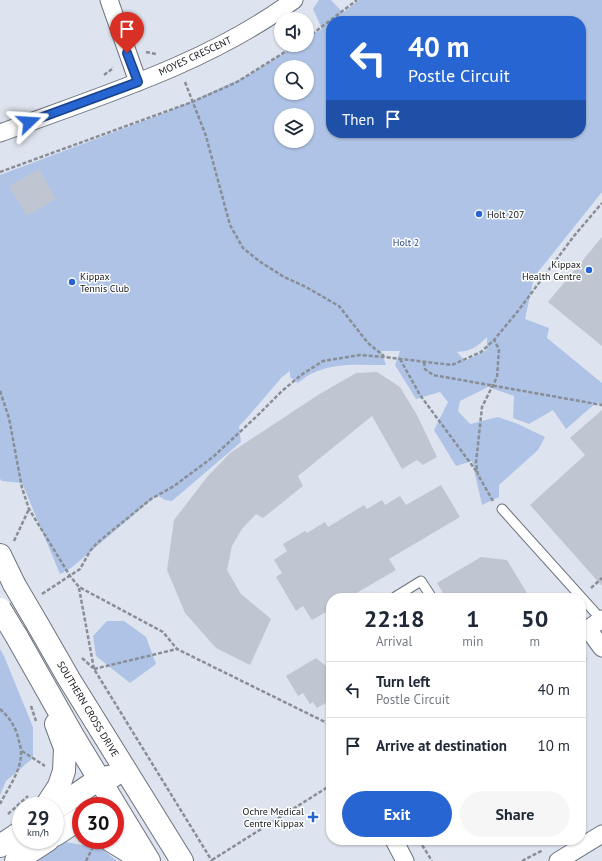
<!DOCTYPE html>
<style>
body{margin:0;font-family:"PT Sans",sans-serif;background:#f6f6f7;color:#1f2937;height:100vh;display:flex;flex-direction:column;font-size:15px;white-space:nowrap}
*{box-sizing:border-box;margin:0}
p{font-size:13px;color:#747a83}
.icon{flex:none;width:22px;height:22px;fill:none;stroke:currentColor;stroke-width:2;stroke-linecap:round;stroke-linejoin:round}
.map{position:relative;flex:1;overflow:hidden}
.panel{position:absolute;left:326px;top:593px;width:260px;height:252px;display:flex;flex-direction:column;background:#fff;border-radius:16px;box-shadow:0 1px 3px #0004}
.panel>*{flex:none}
.banner{position:absolute;left:326px;top:16px;width:260px;height:122px;border-radius:16px;box-shadow:0 1px 3px #0004;background:#2765d2;color:#fff;overflow:hidden}
.controls{position:absolute;left:274px;top:12px;display:grid;gap:8px}
.controls a{display:grid;place-items:center;width:40px;height:40px;border-radius:50%;background:#fff;box-shadow:0 1px 3px #0004;font-size:20px}
.speed{position:absolute;left:12px;top:797px;display:flex;gap:8px;font-size:20px;font-weight:700;text-align:center}
.speed>*{display:grid;place-content:center;width:52px;height:52px;border-radius:50%;background:#fff;box-shadow:0 1px 3px #0004;line-height:1}
.speed small{font-size:10px;font-weight:400}
.speed .limit{border:6px solid #d22;background:#fff;color:#111}
.pin{position:absolute;display:grid;place-items:center;width:34px;height:34px;color:#fff;margin:-41px -17px;border-radius:50% 50% 50% 0;rotate:-45deg;box-shadow:0 0 4px #0007}
.pin .icon{rotate:45deg}
.me{position:absolute;width:44px;margin:-22px;rotate:70deg;stroke-linejoin:round;filter:drop-shadow(0 0 3px #0008)}
.turn{display:flex;align-items:center;gap:14px;height:84px;padding:0 16px;font-size:18px}
.turn .icon{width:52px;height:52px;stroke-width:2.5}
.turn b{display:block;font-size:28px;line-height:34px}
.then{display:flex;align-items:center;height:38px;padding:0 16px;background:#0003;gap:8px;font-size:15px}
.eta{display:flex;justify-content:space-evenly;align-items:center;height:68px;text-align:center}
.eta b{font-size:24px;font-weight:600;line-height:28px}
.action{display:flex;gap:8px;margin-top:auto;padding:8px 16px}
.action a{flex:1;height:46px;border-radius:24px;background:#2765d2;color:#fff;font-size:16px;font-weight:600;line-height:46px;text-align:center}
.action a+a{background:#f6f6f7;color:#1f2937}
ul{padding:0;list-style:none}
li{display:flex;align-items:center;gap:12px;height:56px;padding:0 16px;border-top:1px solid #e0e1e3}
li div{flex:1}
li b{display:block;font-size:15px}
li em{font-style:normal}
.map>svg:first-child{display:block}
.green{fill:#aec3e5;fill-rule:evenodd}
.building{fill:#c0c6d1}
.lines{fill:none;stroke-linecap:round;stroke-linejoin:round}
.service-casing{stroke:#6d737d;stroke-width:11}
.minor-casing{stroke:#6d737d;stroke-width:19}
.secondary-casing{stroke:#6d737d;stroke-width:24}
.path{stroke:#898e96;stroke-width:2.5;stroke-dasharray:4 2;stroke-linecap:butt}
.service{stroke:#fff;stroke-width:9}
.minor{stroke:#fff;stroke-width:17}
.secondary{stroke:#fff;stroke-width:22}
.secondary-bridge-casing{stroke:#6d737d;stroke-width:24;stroke-linecap:butt}
.secondary-bridge{stroke:#fff;stroke-width:22}
.route-casing{stroke:#194288;stroke-width:10}
.route{stroke:#2765d2;stroke-width:7}
.poi-dot{fill:#2765d2;stroke:#fff;stroke-width:1.5}
.labels{text-anchor:middle;dominant-baseline:central;stroke-width:3;stroke-linejoin:round;paint-order:stroke}
.street-label{font-size:10px;fill:#131619;stroke:#fff}
.poi-label{font-size:10px;fill:#131619;stroke:#fff;text-anchor:start}
.park-label{font-size:10px;fill:#1f4280;stroke:#fff}
</style>
<div class="map">
<svg width="602" height="861" viewBox="0 0 602 861">
<rect width="100%" height="100%" fill="#dee4ef"/>
<g class="green">
<path d="M 319,0 L 331,0 L 343,13 L 359,0 L 602,0 L 602,192 L 534,277 L 525,319 L 549,328 L 547,338 L 602,383 L 602,407 L 597,402 L 566,429 L 553,410 L 529,424 L 513,418 L 514,396 L 488,387 L 460,401 L 458,411 L 470,424 L 498,417 L 518,424 L 545,437 L 538,450 L 499,485 L 499,497 L 482,505 L 472,461 L 456,466 L 434,430 L 448,402 L 440,392 L 416,399 L 395,365 L 400,351 L 381,351 L 386,365 C 355,365 323,361 298,383 L 290,377 L 290,371 L 282,377 L 246,419 L 239,426 L 241,442 L 172,501 L 165,500 L 157,495 L 71,568 L 60,574 L 22,483 L 2,481 L 0,479 L 0,175 L 165,113 L 249,75 L 296,45 L 307,45 L 307,38 L 322,29 L 313,9 ZM 331,21 L 581,21 L 581,133 L 331,133 ZM 281,67 L 307,67 L 307,93 L 281,93 ZM 281,115 L 307,115 L 307,141 L 281,141 ZM 487,337 L 487,350 L 465,361 L 457,352 C 471,351 477,347 487,337 Z"/>
<polygon points="107,621 124,621 146,637 156,664 130,683 96,656 93,636"/>
<polygon points="0,649 4,656 33,727 33,758 6,781 0,795"/>
<polygon points="66,842 102,849 117,861 36,861"/>
</g>
<g class="building">
<polygon points="39,169 56,199 27,216 9,186"/>
<polygon points="602,237 602,346 548,302"/>
<polygon points="377,372 400,387 417,415 437,457 423,465 417,460 402,469 372,416 298,476 303,486 263,518 256,514 242,529 232,546 227,570 241,594 271,619 250,665 216,648 185,613 167,570 174,520 207,477 230,453 318,395 356,373"/>
<polygon points="602,410 602,586 530,505 585,455 570,438"/>
<polygon points="441,485 460,517 389,559 396,570 348,598 331,598 331,609 312,620 303,606 296,611 276,577 282,573 274,560 287,551 283,544 305,531 307,533 325,522 328,527 364,505 367,509 382,500 385,505 400,496 406,505"/>
<polygon points="481,557 507,560 530,598 446,598 437,583"/>
<polygon points="316,658 331,670 331,700 317,708 313,702 310,704 303,693 298,696 286,676"/>
</g>
<g class="lines">
<g class="service-casing">
<g id="service">
<polyline points="502,509 601,619"/>
<polyline points="395,597 421,581 432,598"/>
</g>
</g>
<g class="minor-casing">
<g id="minor">
<polyline points="109,0 138,82"/>
<path d="M 0,133 C 100,96 207,64 294,0"/>
<polyline points="588,629 602,648"/>
<polyline points="581,634 602,619"/>
<polyline points="394,840 405,861"/>
<polyline points="558,861 602,834"/>
</g>
</g>
<g class="secondary-casing">
<g id="secondary">
<polyline points="0,555 14,584"/>
<polyline points="38,625 69,679 182,861"/>
<polyline points="17,637 73,736 149,861"/>
<polyline points="46,806 59,786 64,771 65,748 56,724"/>
<polyline points="55,809 99,779 113,776"/>
<polyline points="55,835 81,818"/>
<polyline points="110,840 128,851 140,861"/>
<polyline points="0,846 21,832"/>
<polyline points="16,861 48,840"/>
</g>
</g>
<g class="path">
<polyline points="307,38 357,0"/>
<polyline points="146,52 156,54"/>
<polyline points="104,75 112,69 113,67"/>
<polyline points="185,82 206,136 230,225 243,248 259,261 284,277 306,287 339,306 368,343 384,356"/>
<polyline points="0,172 192,102 226,87 237,82 296,45"/>
<polyline points="400,359 420,395 477,472"/>
<polyline points="424,362 425,369 433,375 602,405"/>
<polyline points="0,391 9,418 22,488 29,509 70,576 79,587 163,632 177,649 331,725"/>
<polyline points="493,501 478,475 476,463 482,407 497,377 499,349 494,340"/>
<polyline points="14,541 29,509"/>
<polyline points="79,588 94,669 212,861"/>
<polyline points="591,588 602,578"/>
<polyline points="42,594 80,569 90,551 97,543 151,499 174,486 213,457 257,416 282,391 301,375 323,361 360,355 384,357 452,365 481,352 494,340 518,311 574,236 602,203"/>
<polyline points="581,657 587,659"/>
<polyline points="82,658 93,668"/>
<polyline points="94,669 177,649"/>
<polyline points="31,706 36,721"/>
<path d="M 0,709 C 9,717 15,726 18,737 C 19,742 21,747 21,752 C 22,770 8,788 0,804"/>
<polyline points="22,751 45,766"/>
<polyline points="8,814 28,796"/>
<polyline points="419,840 432,861"/>
<polyline points="212,860 331,785"/>
<polyline points="86,861 92,849"/>
<polyline points="522,861 543,850"/>
</g>
<use href="#service" class="service"/>
<use href="#minor" class="minor"/>
<use href="#secondary" class="secondary"/>
<g class="secondary-bridge-casing">
<g id="secondary-bridge">
<polyline points="14,584 38,625"/>
<polyline points="0,609 17,637"/>
</g>
</g>
<use href="#secondary-bridge" class="secondary-bridge"/>
</g>
<g class="lines">
<g class="route-casing">
<polyline id="route" points="29,122 138,82 127,53"/>
</g>
<use href="#route" class="route"/>
</g>
<g class="poi-dot">
<circle cx="479" cy="214" r="4"/>
<circle cx="589" cy="270" r="4"/>
<circle cx="72" cy="282" r="4"/>
<path d="M311 811h4v4h4v4h-4v4h-4v-4h-4v-4h4z"/>
</g>
<g class="labels">
<g class="street-label">
<text transform="translate(195 56) rotate(-25)">MOYES CRESCENT</text>
<text transform="translate(88 709) rotate(59)">SOUTHERN CROSS DRIVE</text>
</g>
<g class="poi-label">
<text x="487" y="214">Holt 207</text>
<text x="581" y="264" text-anchor="end">Kippax<tspan x="581" dy="12">Health Centre</tspan></text>
<text x="80" y="276">Kippax<tspan x="80" dy="12">Tennis Club</tspan></text>
<text x="304" y="811" text-anchor="end">Ochre Medical<tspan x="304" dy="12">Centre Kippax</tspan></text>
</g>
<g class="park-label">
<text x="406" y="242">Holt 2</text>
</g>
</g>
</svg>
<div class="controls">
<a><svg class="icon" aria-label="sound" viewBox="0 0 24 24"><path d="M4 9h4l5-4v14l-5-4H4zM17 9q2 3 0 6"/></svg></a>
<a><svg class="icon" aria-label="search" viewBox="0 0 24 24"><circle cx="10" cy="10" r="6"/><path d="M15 15l6 6"/></svg></a>
<a><svg class="icon" aria-label="layers" viewBox="0 0 24 24"><path d="M12 4l9 5-9 5-9-5zM3 14l9 5 9-5"/></svg></a>
</div>
<div class="speed"><div>29<small>km/h</small></div><div class="limit">30</div></div>
<div class="pin" style="left:127px;top:53px;background:#d93025"><svg class="icon" aria-label="arrive" viewBox="0 0 24 24"><path d="M6 21V4h12l-3 4 3 4H6"/></svg></div>
<svg class="me" style="left:29px;top:122px" viewBox="-20 -20 40 40"><path d="M0-17L14 15 0 8-14 15z" fill="#2765d2" stroke="#fff" stroke-width="4"/></svg>
<div class="banner">
<div class="turn"><svg class="icon" aria-label="left" viewBox="0 0 24 24"><path d="M17 20v-9H6M10 6l-5 5 5 5"/></svg><div><b>40 m</b>Postle Circuit</div></div>
<div class="then">Then<svg class="icon" aria-label="arrive" viewBox="0 0 24 24"><path d="M6 21V4h12l-3 4 3 4H6"/></svg></div>
</div>
<section class="panel">
<div class="eta">
<div><b>22:18</b><p>Arrival</p></div>
<div><b>1</b><p>min</p></div>
<div><b>50</b><p>m</p></div>
</div>
<ul>
<li><svg class="icon" aria-label="left" viewBox="0 0 24 24"><path d="M17 20v-9H6M10 6l-5 5 5 5"/></svg><div><b>Turn left</b><p>Postle Circuit</p></div><em>40 m</em></li>
<li><svg class="icon" aria-label="arrive" viewBox="0 0 24 24"><path d="M6 21V4h12l-3 4 3 4H6"/></svg><div><b>Arrive at destination</b></div><em>10 m</em></li>
</ul>
<div class="action"><a>Exit</a><a>Share</a></div>
</section>
</div>
